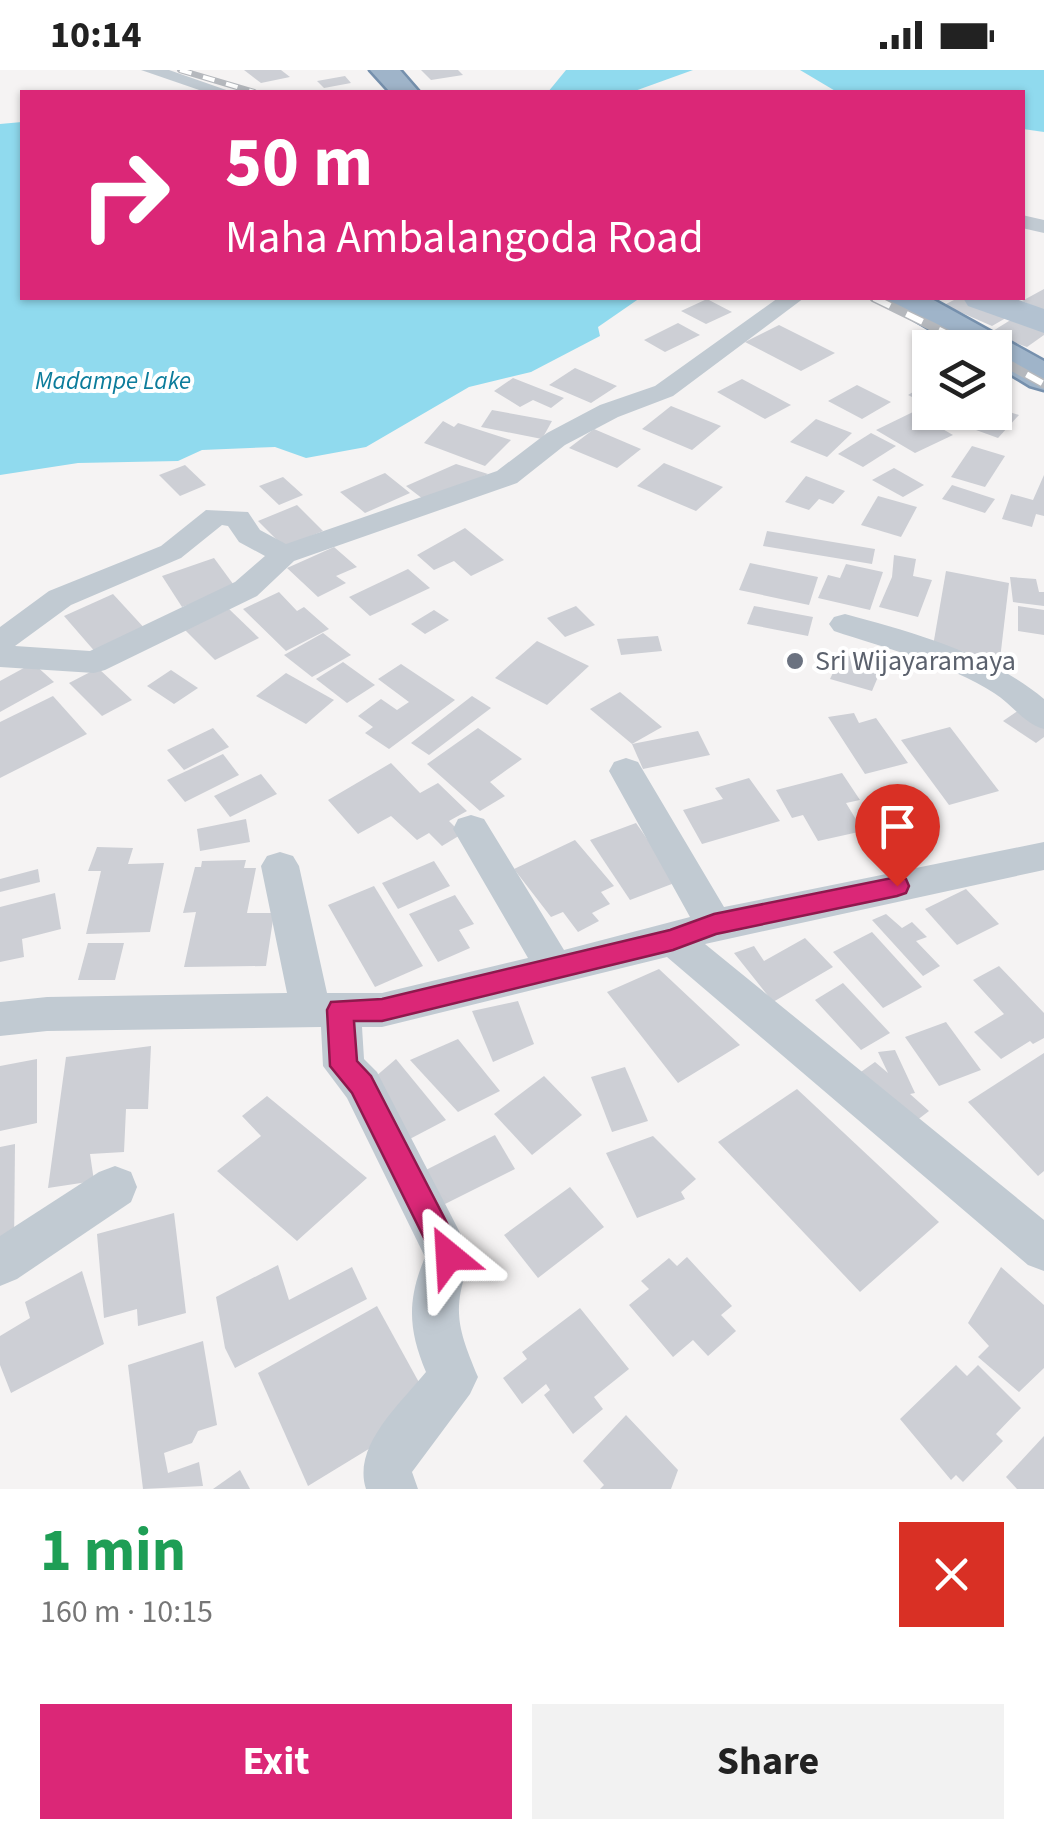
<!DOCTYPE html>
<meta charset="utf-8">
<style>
body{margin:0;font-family:"Source Sans 3",sans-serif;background:#f2f2f2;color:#222;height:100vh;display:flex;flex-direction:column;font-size:38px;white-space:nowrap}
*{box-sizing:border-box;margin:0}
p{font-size:32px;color:#767676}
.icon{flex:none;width:55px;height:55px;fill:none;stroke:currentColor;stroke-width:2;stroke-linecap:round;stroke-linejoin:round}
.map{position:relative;height:1419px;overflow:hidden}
.side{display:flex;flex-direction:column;background:#fff;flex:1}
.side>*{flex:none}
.top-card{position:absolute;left:20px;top:20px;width:1005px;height:210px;border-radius:0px;box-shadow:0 2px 8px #0004;background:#db2777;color:#fff;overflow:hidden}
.controls{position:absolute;left:912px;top:260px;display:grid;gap:20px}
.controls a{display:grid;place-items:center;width:100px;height:100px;border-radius:0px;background:#fff;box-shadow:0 2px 8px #0004;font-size:50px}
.pin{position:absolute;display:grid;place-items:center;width:85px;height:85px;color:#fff;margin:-102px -42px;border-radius:50% 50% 50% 0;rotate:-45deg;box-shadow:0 0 10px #0007}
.pin .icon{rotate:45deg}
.me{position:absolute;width:110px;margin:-55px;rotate:333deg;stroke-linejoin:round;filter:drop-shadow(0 0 8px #0008)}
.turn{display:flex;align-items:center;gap:35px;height:210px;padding:0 40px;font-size:45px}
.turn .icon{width:130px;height:130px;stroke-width:2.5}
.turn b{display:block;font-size:70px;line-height:85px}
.round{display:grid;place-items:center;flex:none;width:105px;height:105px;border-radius:0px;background:#f2f2f2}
.summary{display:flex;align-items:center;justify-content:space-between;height:170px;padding:0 40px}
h1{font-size:60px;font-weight:700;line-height:75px;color:#1e9e55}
.action{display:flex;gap:20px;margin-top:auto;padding:20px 40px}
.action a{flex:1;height:115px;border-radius:0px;background:#db2777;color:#fff;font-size:40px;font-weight:700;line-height:115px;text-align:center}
.action a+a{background:#f2f2f2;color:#222}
.status{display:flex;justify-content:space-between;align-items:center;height:70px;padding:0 50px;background:#fff;direction:ltr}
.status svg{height:28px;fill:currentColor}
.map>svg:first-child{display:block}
.water{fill:#90daee}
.building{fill:#cdcfd5}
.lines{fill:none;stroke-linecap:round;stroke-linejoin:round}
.trunk-casing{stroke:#7690ad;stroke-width:5}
.minor{fill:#c1cad2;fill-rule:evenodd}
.primary{fill:#b3c2d1;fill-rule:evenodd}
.trunk{fill:#9fb4c9;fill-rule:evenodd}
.rail-far1-casing{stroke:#b5b8bd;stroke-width:6}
.rail-casing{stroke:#b5b8bd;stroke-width:9}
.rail-far1{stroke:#fff;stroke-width:4;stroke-dasharray:12;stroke-linecap:butt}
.rail{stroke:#fff;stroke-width:6;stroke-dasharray:18;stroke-linecap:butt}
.route{fill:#db2777;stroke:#8e194d;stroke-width:2.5}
.worship-dot{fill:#6b7280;stroke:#fff;stroke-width:4}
.labels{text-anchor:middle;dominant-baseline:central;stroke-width:8;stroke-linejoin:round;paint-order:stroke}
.far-water-label{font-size:25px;font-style:italic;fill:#0c7c9b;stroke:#fff}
.worship-label{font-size:28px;fill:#5b616d;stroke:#fff;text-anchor:start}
</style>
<div class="status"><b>10:14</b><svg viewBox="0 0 49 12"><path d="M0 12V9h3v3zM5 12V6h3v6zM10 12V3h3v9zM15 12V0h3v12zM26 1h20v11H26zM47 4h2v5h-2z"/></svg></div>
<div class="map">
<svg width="1044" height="1419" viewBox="0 0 1044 1419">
<rect width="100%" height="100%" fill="#f5f3f3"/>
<g class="water">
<polygon points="566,0 693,0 632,22 548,22"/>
<polygon points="800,0 1044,0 1044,62 1023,59 1022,22 837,22"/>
<polygon points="22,52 22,228 640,228 598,257 600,266 531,302 469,317 366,377 306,388 275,377 202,380 178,391 78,393 0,405 0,54"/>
</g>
<g class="building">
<polygon points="244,0 281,0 290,7 261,13"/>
<polygon points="421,0 458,0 463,5 431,10"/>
<polygon points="345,6 351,13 324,18 317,11"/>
<polygon points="1044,219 1044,241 1022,231"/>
<polygon points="958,228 971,228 1011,245 992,256 944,235"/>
<polygon points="707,229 732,242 706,254 681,241"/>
<polygon points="1017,246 1044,257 1044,265 1027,277 988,264"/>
<polygon points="678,253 700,265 665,282 644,270"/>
<polygon points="779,255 835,283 801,301 745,272"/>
<polygon points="575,298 617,316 591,333 549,315"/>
<polygon points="513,308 564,328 551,338 533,330 520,337 494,321"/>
<polygon points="742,309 791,335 765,349 717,322"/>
<polygon points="930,312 930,332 926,334 908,325"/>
<polygon points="857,315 891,332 862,349 828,331"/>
<polygon points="671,336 721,356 692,380 642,359"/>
<polygon points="997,338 1019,345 998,368 976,360"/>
<polygon points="492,340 552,351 542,369 481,357"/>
<polygon points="913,342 953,365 915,383 876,360"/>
<polygon points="816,349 852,363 827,387 790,372"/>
<polygon points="443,351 454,357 458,353 511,370 485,396 424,373"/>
<polygon points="594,359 641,379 617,398 569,378"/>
<polygon points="871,363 896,376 863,397 838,384"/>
<polygon points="972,376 1005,386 985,417 951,407"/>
<polygon points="664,393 723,417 696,441 637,416"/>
<polygon points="456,394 488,404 427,432 406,416"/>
<polygon points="185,395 206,415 180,426 159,405"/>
<polygon points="894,398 924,415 903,427 872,410"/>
<polygon points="385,403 410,423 365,443 340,422"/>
<polygon points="1044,405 1044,446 1036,444 1032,457 1002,449 1011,424 1033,430"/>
<polygon points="806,406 845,421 833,434 819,429 809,440 785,432"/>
<polygon points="283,407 303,425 279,435 259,416"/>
<polygon points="952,415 995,429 985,443 942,429"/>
<polygon points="878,426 917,437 901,467 861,455"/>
<polygon points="297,435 323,461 284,477 258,451"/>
<polygon points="465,458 504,490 471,506 454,491 434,500 417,485"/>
<polygon points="767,461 875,479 872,494 763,476"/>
<polygon points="334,477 357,497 336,506 346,513 318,527 287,498"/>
<polygon points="894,485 916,489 913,506 932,510 918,547 879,537 892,507"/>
<polygon points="214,488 236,518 182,537 162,506"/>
<polygon points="750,493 818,507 809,535 739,520"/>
<polygon points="846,494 883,502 870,540 818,528 828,505 840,508"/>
<polygon points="408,499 430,518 370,546 349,527"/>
<polygon points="946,501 1009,513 1000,589 933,576"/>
<polygon points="1010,507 1036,509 1039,522 1044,522 1044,536 1013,532"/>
<polygon points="279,522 297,541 304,537 329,559 286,581 243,539"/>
<polygon points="113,524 147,561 97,584 64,546"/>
<polygon points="576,536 595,555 565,567 547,548"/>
<polygon points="754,536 813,547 808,566 747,554"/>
<polygon points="1018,536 1044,540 1044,565 1018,561"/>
<polygon points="229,539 259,568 215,590 185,560"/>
<polygon points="434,540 449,550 425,564 411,554"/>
<polygon points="323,563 351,585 312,607 284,585"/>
<polygon points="658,566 662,581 621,585 617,569"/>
<polygon points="537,571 589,596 547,635 495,608"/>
<polygon points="842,584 883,595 872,621 830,609"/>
<polygon points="343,592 375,615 347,633 316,609"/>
<polygon points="33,593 54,612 0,642 0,611"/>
<polygon points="401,594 455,630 389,679 365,663 373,657 358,646 381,629 397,640 409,632 378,609"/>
<polygon points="98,598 132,630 102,646 69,613"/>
<polygon points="171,600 198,618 174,634 147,616"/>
<polygon points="286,603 334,630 306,654 256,626"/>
<polygon points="620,622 662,657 632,674 590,639"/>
<polygon points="53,626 87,664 0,708 0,652"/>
<polygon points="472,626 491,638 429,685 411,673"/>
<polygon points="1019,640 1044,657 1044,667 1036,673 1003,651"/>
<polygon points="854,643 859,653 876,648 908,693 865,704 828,647"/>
<polygon points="950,657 999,721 949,735 901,670"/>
<polygon points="213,658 229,677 184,700 167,680"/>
<polygon points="478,658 522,689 490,712 505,726 480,741 427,694"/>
<polygon points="698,661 710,685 643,699 632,674"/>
<polygon points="223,684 239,705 185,732 167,710"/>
<polygon points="391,693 420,723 438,713 467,741 449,751 462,764 442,776 429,763 417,770 391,746 358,764 328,730"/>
<polygon points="842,703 860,730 846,733 863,761 818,771 803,745 792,748 776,720"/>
<polygon points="261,704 277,724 230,747 214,726"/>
<polygon points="749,708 780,751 702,774 683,740 723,729 715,718"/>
<polygon points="246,749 250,772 200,781 197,759"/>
<polygon points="636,753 677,812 630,830 590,770"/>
<polygon points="575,770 614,816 601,822 610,834 592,843 599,851 578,862 563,842 551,847 514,799"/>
<polygon points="97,777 133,778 128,794 164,793 150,862 86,864 101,801 88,801"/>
<polygon points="246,790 244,798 256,798 247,843 274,843 266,896 184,897 196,842 183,843 195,797 201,797 202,791"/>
<polygon points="434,791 450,816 398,839 382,813"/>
<polygon points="38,799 40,812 0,822 0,809"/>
<polygon points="374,816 423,896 375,917 328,835"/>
<polygon points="966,819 999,854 957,875 925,839"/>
<polygon points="55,823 61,859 22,869 24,887 0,892 0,837"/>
<polygon points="455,825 474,854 459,860 470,878 438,892 409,844"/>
<polygon points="886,844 902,858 912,852 927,867 916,871 940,896 923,906 872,850"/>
<polygon points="872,862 922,917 883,938 833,882"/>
<polygon points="805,868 833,897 773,932 734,883 754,876 764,891"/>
<polygon points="88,873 124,873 115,910 78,910"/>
<polygon points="999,896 1044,943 1044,968 1033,974 1030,971 1001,989 974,962 1004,944 973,910"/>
<polygon points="659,899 740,975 678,1013 607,922"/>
<polygon points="843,913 890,963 861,980 815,930"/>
<polygon points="518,931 534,974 493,992 472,941"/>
<polygon points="946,952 981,1000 939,1016 905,967"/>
<polygon points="458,969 500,1021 458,1042 410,990"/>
<polygon points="151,976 148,1039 126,1039 124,1082 90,1084 94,1111 48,1118 66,987"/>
<polygon points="895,980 915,1023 910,1024 929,1041 912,1054 858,1004 875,992 888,1003 878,982"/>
<polygon points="1044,983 1044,1101 1038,1106 968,1032"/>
<polygon points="37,989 37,1053 0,1061 0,996"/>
<polygon points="396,989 446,1050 406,1071 368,1013"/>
<polygon points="625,997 648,1051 612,1062 591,1007"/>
<polygon points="544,1006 582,1045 532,1085 494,1044"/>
<polygon points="797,1019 939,1152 860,1222 718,1072"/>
<polygon points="267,1026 367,1108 297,1171 217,1101 261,1066 242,1046"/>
<polygon points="495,1065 515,1099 437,1138 418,1104"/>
<polygon points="653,1066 696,1109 681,1122 685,1129 637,1148 606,1083"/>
<polygon points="15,1074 14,1177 0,1180 0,1077"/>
<polygon points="570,1117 604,1157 538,1208 504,1165"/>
<polygon points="174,1143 186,1243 138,1256 137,1239 104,1248 97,1164"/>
<polygon points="687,1187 732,1236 721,1245 736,1261 708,1286 693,1270 673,1287 629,1235 649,1219 641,1211 669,1188 677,1196"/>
<polygon points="278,1195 289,1230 352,1197 367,1229 235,1298 225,1278 216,1227"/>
<polygon points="1001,1197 1044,1235 1044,1298 1019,1322 978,1287 989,1276 968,1253"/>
<polygon points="82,1201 104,1274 11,1323 0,1295 0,1266 30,1248 25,1232"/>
<polygon points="377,1236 427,1327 390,1366 308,1416 258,1303"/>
<polygon points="580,1238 629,1299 594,1327 603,1339 573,1364 544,1325 550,1320 546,1314 522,1334 503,1308 527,1289 522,1282"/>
<polygon points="203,1271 217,1355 198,1361 192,1373 164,1383 168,1403 199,1392 203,1416 143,1419 128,1295"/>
<polygon points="956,1295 967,1306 978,1295 1021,1338 996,1364 1003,1371 963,1412 956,1405 951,1410 900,1349"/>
<polygon points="626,1345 678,1400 671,1419 600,1419 604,1415 583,1391"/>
<polygon points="1044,1366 1044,1419 1017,1419 1006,1407"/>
<polygon points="240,1400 250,1419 213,1419"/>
</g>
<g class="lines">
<g class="trunk-casing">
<g id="trunk">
<polygon points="370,0 400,0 419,22 390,22"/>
<polygon points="886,228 930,228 1044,291 1044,320 1030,316 995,295 995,278 963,278 891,236"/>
</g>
</g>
<g class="minor">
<polygon points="141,0 169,0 232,22 205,22"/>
<polygon points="1022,145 1044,150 1044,163 1022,158"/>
<path d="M 778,228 L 804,228 L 673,326 L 618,347 L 565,375 L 517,413 L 294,491 L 257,526 L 105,600 L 94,603 L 0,597 L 0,557 L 49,521 L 161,476 L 206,440 L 248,442 L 260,460 L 286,474 L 497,401 L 547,363 L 600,335 L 655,316 ZM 222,455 L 228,456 L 239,472 L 265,486 L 235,512 L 90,581 L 15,576 L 71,535 L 181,488 Z"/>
<path d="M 845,544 C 913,562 990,584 1044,629 L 1044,659 C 1023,653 1012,634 994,623 C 950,594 884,578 834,561 L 829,554 L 834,547 Z"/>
<path d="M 626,688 L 638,692 L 724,837 L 1044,772 L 1044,800 L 705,874 L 1044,1150 L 1044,1201 L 1028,1195 L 667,887 L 382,957 L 362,957 L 364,989 L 377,1002 L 472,1186 C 451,1238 457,1257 478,1307 L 470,1324 L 412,1402 L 418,1419 L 366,1419 C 352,1376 400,1334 426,1302 C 408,1259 407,1230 425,1187 L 347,1028 L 323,996 L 321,957 L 47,961 L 0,966 L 0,932 L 47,927 L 287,923 L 261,796 L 267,786 L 280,782 L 293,786 L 299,796 L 327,923 L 382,923 L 528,888 L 453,759 L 458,749 L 471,745 L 484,749 L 564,880 L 690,847 L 609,701 L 614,692 Z"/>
<polygon points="115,1096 131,1102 137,1117 131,1132 17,1209 0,1216 0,1166 99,1102"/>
</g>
<polygon class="primary" points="963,228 1013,228 1044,239 1044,263 968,236"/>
<use href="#trunk" class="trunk"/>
<g class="rail-far1-casing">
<polyline id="rail-far1" points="180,0 254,22"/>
</g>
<g class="rail-casing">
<g id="rail">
<polyline points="874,228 976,278"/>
<polyline points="995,287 1044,314"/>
</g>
</g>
<use href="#rail-far1" class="rail-far1"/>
<use href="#rail" class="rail"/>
</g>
<polygon class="route" points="897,807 906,809 909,816 906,823 897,826 716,864 673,880 382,951 354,951 357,991 371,1006 464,1186 459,1196 449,1200 438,1196 352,1023 330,996 327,940 331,932 382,929 670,860 714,844"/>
<circle class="worship-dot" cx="795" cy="591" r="10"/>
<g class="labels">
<g class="far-water-label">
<text x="113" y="311">Madampe Lake</text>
</g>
<g class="worship-label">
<text x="815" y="591">Sri Wijayaramaya</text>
</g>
</g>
</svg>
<div class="controls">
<a><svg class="icon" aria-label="layers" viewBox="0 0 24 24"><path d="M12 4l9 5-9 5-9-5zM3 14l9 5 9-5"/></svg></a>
</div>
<div class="pin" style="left:897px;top:816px;background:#d93025"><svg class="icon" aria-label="arrive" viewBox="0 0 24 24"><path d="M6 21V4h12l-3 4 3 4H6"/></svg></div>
<svg class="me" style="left:449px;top:1186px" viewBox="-20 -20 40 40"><path d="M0-17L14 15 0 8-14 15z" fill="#db2777" stroke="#fff" stroke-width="4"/></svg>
<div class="top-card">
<div class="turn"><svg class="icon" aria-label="right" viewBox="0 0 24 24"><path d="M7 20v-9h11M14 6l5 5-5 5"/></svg><div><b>50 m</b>Maha Ambalangoda Road</div></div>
</div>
</div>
<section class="side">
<div class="summary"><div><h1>1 min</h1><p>160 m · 10:15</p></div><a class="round" style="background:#d93025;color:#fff"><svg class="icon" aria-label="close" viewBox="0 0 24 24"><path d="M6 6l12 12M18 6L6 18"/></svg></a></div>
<div class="action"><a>Exit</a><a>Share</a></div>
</section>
